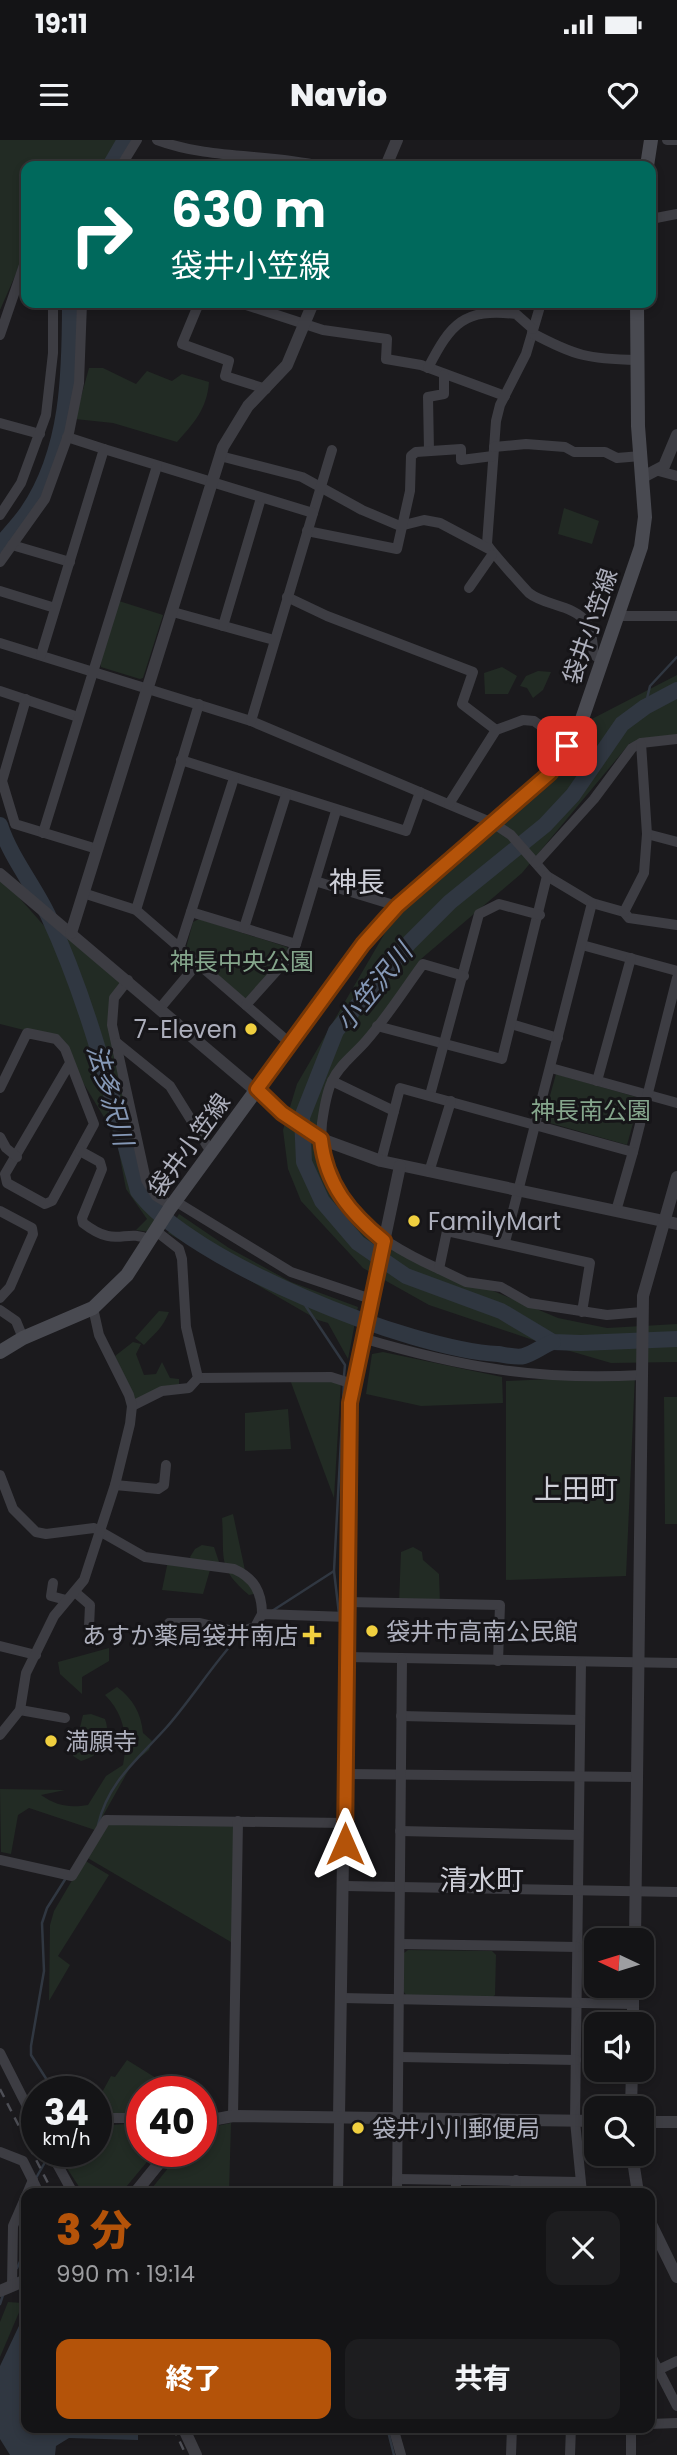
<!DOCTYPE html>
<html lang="ja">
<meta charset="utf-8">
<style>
body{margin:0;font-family:Poppins,"Noto Sans JP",sans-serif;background:#1d1d1f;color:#f1f3f6;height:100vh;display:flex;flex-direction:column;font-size:26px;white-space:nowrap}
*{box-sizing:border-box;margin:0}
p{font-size:23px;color:#9d9ea1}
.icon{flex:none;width:38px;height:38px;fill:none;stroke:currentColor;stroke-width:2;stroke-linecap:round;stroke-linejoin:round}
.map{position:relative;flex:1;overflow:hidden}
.drawer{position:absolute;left:21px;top:2048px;width:634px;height:245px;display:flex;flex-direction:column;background:#141416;border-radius:14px;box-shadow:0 4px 10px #0003,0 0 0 2px #333335}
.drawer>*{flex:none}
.hud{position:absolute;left:21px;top:21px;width:635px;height:147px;border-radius:14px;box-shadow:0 4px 10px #0003,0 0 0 2px #333335;background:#00695c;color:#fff;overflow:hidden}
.needle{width:46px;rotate:274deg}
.tools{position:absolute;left:584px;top:1788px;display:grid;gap:14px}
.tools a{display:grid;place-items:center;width:70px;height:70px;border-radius:14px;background:#141416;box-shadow:0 4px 10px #0003,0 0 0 2px #333335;font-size:35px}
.speed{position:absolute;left:21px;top:1936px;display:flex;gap:14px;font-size:35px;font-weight:700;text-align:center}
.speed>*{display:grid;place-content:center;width:91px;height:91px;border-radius:50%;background:#141416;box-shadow:0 4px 10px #0003,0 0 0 2px #333335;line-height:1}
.speed small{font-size:18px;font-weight:400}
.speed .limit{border:10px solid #d22;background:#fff;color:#111}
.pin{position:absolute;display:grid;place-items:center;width:60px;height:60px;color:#fff;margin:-30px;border-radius:14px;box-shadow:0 4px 10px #0006}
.me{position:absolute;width:77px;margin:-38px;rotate:0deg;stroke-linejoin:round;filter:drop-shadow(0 0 5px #0008)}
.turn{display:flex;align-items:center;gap:24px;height:147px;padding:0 35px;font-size:32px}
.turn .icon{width:91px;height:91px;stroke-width:2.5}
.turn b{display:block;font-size:49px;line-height:60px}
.round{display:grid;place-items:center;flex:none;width:74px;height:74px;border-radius:14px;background:#1d1d1f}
.headline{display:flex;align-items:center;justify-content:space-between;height:119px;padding:0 35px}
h1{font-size:42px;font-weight:800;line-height:52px;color:#b45309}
.button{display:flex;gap:14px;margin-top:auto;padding:14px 35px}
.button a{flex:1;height:80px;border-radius:14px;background:#b45309;color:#fff;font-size:28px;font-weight:800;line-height:80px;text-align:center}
.button a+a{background:#1d1d1f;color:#f1f3f6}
.status{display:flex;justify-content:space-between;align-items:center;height:49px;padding:0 35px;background:#141416;direction:ltr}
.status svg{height:19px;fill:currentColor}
header{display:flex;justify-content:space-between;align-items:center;height:91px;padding:0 35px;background:#141416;font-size:32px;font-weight:800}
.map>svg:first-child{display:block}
.green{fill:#222b24}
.water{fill:#303741}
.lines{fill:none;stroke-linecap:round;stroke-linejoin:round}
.stream{stroke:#303741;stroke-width:2.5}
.river{stroke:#303741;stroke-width:16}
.minor{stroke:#3d3d43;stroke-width:10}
.tertiary{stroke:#3d3d43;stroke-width:12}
.secondary{stroke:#494a51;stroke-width:14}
.rail{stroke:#4e4f56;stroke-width:2.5;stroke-dasharray:9 7;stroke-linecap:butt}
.route-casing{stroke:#753606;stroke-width:18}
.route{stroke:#b45309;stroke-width:12}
.poi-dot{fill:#f0cf3f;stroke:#161518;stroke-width:2.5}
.labels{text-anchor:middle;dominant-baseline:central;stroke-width:6;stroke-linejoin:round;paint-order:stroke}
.street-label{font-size:24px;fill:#adafbc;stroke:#161518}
.park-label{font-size:24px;fill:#85a68c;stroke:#161518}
.poi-label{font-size:24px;fill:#adafbc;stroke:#161518;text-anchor:start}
.water-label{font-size:26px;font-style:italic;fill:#8598b6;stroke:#161518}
.quarter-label{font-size:28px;fill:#cecfd8;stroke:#161518}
</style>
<div class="status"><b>19:11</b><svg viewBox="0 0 49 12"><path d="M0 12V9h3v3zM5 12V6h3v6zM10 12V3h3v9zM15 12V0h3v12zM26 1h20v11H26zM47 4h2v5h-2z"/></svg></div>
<header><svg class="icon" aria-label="menu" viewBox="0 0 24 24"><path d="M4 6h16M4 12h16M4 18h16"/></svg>Navio<svg class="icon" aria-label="heart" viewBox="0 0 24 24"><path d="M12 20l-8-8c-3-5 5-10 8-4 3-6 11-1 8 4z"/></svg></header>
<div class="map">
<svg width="677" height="2315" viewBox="0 0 677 2315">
<rect width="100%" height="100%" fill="#1b1a1d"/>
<g class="green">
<polygon points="0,0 122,0 104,26 26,26 26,111 0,170"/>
<polygon points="222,16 292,20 289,26 216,26"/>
<path d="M 89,228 L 103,228 L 136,244 L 147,231 L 172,241 L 182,234 L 209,242 C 207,269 194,283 177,302 L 113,283 L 75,279 Z"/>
<polygon points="564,368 599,381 592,404 558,394"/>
<polygon points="119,461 163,475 143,538 140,539 101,527 100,523"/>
<polygon points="502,527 517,536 508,554 485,554 484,533"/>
<polygon points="538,531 551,532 543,550 533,558 527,548 520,546 526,536"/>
<polygon points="677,535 677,602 630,603 522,733 421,819 362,905 326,949 319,1009 354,1073 410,1116 558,1178 607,1188 677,1184 677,1222 611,1223 539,1202 429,1165 363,1128 301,1061 288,1029 283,990 297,944 400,767 530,660 586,582"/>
<polygon points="0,736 46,788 58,786 128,840 114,858 112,882 146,1040 172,1066 149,1092 136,1090 147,1079 126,1049 116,997 56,898 0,884"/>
<polygon points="199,779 287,807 289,811 245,859 186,808 193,782"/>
<polygon points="556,934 640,958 627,1005 543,981"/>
<polygon points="179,1074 229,1108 291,1142 358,1167 348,1219 328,1183 318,1180 168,1093"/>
<path d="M 159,1171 L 169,1172 C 162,1189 156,1192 144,1205 L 135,1198 Z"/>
<polygon points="133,1202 141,1204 136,1214 144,1235 156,1234 162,1222 170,1238 179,1239 179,1245 135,1260 115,1216"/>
<polygon points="383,1212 502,1237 503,1263 421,1266 366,1254 372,1214"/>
<polygon points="635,1235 626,1436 506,1440 506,1241"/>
<polygon points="289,1237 341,1240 334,1358"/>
<polygon points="664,1257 677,1257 677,1384 665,1384"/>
<polygon points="288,1269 291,1309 245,1311 245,1273"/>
<path d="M 233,1374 L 246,1435 L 259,1453 L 249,1455 C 216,1427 225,1418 222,1378 Z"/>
<polygon points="202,1405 214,1407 222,1431 210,1430 203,1454 162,1450 168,1421 193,1424 190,1417 195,1409"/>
<polygon points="413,1407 422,1412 423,1420 439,1434 440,1464 399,1463 401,1412"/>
<polygon points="109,1508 109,1521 82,1537 82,1554 60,1534 58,1522"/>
<path d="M 117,1547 C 133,1559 141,1573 143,1593 L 152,1601 L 149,1610 L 132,1624 L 95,1690 L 29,1668 L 18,1675 L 11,1714 L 1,1712 L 0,1649 L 65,1650 L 41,1655 C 57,1666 69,1668 88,1665 L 106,1636 L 123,1625 C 128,1599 125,1575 105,1555 Z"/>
<path d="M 91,1574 L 105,1579 C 112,1600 102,1615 81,1621 L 73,1616 L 83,1575 Z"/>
<polygon points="106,1680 238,1686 231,1802 86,1717"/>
<polygon points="84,1720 109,1735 58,1816 70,1825 49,1861 50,1785 54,1771"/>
<polygon points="408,1810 492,1811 496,1815 495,1855 491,1858 407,1856 403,1851 404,1813"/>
<polygon points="127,1920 177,1951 142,1951 142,1975 96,1973 99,1958 111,1936 115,1937"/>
<polygon points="142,1983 142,2011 156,2011 121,2053 83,2053 56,2011 96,2011 96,1986"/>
<polygon points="231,1983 229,2053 148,2053 182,2011 201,2011 202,1989"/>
<polygon points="523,2044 575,2046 577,2053 519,2053"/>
<polygon points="8,2162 23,2163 0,2217 0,2182"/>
</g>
<polygon class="water" points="26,2171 26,2287 138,2287 138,2300 69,2298 56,2306 55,2315 10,2315 0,2299 0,2226"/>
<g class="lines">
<g class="stream">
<polyline points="645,567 650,546 677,517"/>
<polyline points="299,1156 345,1225 344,1236"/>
<polyline points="272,1471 334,1431"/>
<polyline points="339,1474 334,1431 344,1243"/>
<path d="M 98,1685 C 108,1642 137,1620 165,1589 C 191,1560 212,1525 239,1496"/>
<polyline points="54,1951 31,1915 31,1906 44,1831 42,1783 47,1768 66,1738"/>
<polyline points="36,2038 48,2017"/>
<polyline points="17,2128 26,2109"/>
<polyline points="0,2164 3,2155"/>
<polyline points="387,2287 394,2315"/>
</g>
<g class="river">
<polyline points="110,26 125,0"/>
<path d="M 0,405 C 9,394 20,383 28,371 C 69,310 70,233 70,163"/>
<polyline points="677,550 645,567 622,584 573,655 545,685 450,762 410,802 336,891 302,977 304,1022 322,1061 358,1103 406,1136 501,1171 553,1202 581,1203 677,1199"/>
<path d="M 0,685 C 11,718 33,744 48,775 C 89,863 112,958 138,1051 C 188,1121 411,1210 498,1214 C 505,1215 517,1218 524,1216 C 534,1213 544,1205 553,1202"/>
</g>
<g class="minor">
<path d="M 157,0 C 211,20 266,13 321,26"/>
<polyline points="667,0 677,0"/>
<polyline points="121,26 137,0"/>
<polyline points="651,79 677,74"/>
<polyline points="199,163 182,204 229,221 225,236 266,249"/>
<polyline points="240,163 323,190 387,199 386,219 421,225 505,256"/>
<path d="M 541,163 L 526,214 L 500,265 L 496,281 L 487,404 C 489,409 525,449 529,453 C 545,466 575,465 587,483 C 593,492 592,505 594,515 L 603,521"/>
<path d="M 532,193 C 575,216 588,219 637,220"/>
<polyline points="0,195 26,119"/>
<path d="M 428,228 C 451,183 464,168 516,174 L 533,189"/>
<polyline points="0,283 40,294"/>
<polyline points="67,297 104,309"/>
<polyline points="494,307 526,304 565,307 574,312 605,312 617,318 641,316"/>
<polyline points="429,311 428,257 444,254 444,235"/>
<polyline points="220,316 302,337 362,370 400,386 424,380 440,383 489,409"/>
<polyline points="655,330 677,336"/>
<polyline points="313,373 332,310"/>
<polyline points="0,375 21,343 46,275 53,213 53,163"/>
<polyline points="307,391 397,409 410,351 411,316 416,312 461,309 461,320 493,316"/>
<polyline points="12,405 70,422"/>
<polyline points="0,422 45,359 69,293 79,243 82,163"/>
<polyline points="469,448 492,415"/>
<polyline points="0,451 55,468"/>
<polyline points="287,457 327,476 473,532 462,564 496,590 523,580 534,581 567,605"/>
<polyline points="173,472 274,500"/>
<polyline points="619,476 677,476"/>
<polyline points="223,486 261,358"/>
<polyline points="0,503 251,581 493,683 511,695 547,736 592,763 624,772 629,778 677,785"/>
<polyline points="41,515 104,309 313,373 251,581"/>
<polyline points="0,551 78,577"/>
<polyline points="26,559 2,641 15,684 97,709"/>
<polyline points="181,620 406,691 420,652"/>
<polyline points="449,664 496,590"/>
<polyline points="43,693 157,326"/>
<polyline points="647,694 677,702"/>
<polyline points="536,723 594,659 632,608 641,603 677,599"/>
<polyline points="315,741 397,766"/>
<polyline points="83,753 136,770 292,905"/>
<polyline points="136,770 199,564"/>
<polyline points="191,772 296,804"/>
<polyline points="624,772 644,733 647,694 641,603"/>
<polyline points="244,788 286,655"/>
<polyline points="582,805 677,831"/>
<polyline points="180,806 234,638"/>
<polyline points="128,840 114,858 112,885 146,1040 156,1056 172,1066"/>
<polyline points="246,865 290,816 296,804 336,671"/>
<polyline points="161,867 197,824"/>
<polyline points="511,884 558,898"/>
<polyline points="377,886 502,919 547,736"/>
<polyline points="117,903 170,946 211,1012"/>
<polyline points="551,928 677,963"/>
<polyline points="332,941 394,971"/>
<polyline points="597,941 631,818"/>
<polyline points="0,948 27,893 56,899 65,909 94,984 52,1061 45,1064 7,1043 5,1034 70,923"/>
<polyline points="430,955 479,774 499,764 540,775"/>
<polyline points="0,997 6,1008 17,1017"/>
<path d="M 80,1011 L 100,1022 L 102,1029 L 82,1078 L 83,1083 C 118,1110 124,1087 150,1100"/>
<polyline points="381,1021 400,948 633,1012 677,838"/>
<polyline points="429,1032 451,961"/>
<polyline points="175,1061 291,1132 371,1159"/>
<polyline points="0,1071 32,1088 33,1094 10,1147 0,1158"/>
<polyline points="616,1071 633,1012"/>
<polyline points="505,1102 592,763"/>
<path d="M 439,1129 C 376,1101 315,1060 322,983 C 324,969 326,954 332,941 C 339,925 355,914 366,901 C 387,877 404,850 423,824 L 464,836"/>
<polyline points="0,1170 16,1181 23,1198"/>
<polyline points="582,1172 590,1123 447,1091 439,1129 466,1142 501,1147 529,1163 607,1175 642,1172"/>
<path d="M 362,1198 C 460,1227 539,1241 642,1235"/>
<polyline points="198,1238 331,1237 353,1244"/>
<polyline points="132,1266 162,1251 189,1248 198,1238 186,1187 182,1119 179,1109 156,1091"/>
<path d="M 0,1335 L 13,1369 L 36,1392 L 46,1394 L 94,1388 L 145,1417 L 234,1429 C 254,1438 262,1452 262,1474"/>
<polyline points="115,1345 158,1349 164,1345 166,1325"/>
<polyline points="53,1443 51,1456 66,1460"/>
<polyline points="75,1452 90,1465 89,1487"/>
<polyline points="347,1462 500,1465 498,1521"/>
<polyline points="169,1483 200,1483 238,1492 255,1487 262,1474 347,1477"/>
<polyline points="0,1506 36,1515"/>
<polyline points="346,1517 677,1523"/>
<polyline points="581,1522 575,1981 582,2053"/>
<polyline points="20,1570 65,1578"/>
<polyline points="401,1576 580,1580"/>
<polyline points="0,1595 20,1570 26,1533 54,1476 84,1440 115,1345 130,1284 132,1266 129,1255 99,1195 93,1168"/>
<polyline points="346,1634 638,1637"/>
<polyline points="400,1691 578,1695"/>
<polyline points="0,1720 72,1736 106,1680 345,1683"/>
<polyline points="345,1746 677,1752"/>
<polyline points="400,1804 577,1807"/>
<polyline points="342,1858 633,1864"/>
<polyline points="0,1913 37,1986"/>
<polyline points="399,1917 576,1920"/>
<polyline points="233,1976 238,1681"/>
<polyline points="96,1978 142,1978"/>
<polyline points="50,2011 73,2053"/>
<polyline points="0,2012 23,2021 39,2053"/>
<polyline points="397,2039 579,2042"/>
<polyline points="338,2053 339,1977"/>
<polyline points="397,2053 402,1519"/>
<polyline points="456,2053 456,2040"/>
<polyline points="515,2053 516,2040"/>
<polyline points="12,2146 13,2086 33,2040"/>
<polyline points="649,2212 677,2266"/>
<polyline points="649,2230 658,2230 677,2221"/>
<polyline points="649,2284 677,2283"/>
<polyline points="393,2287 401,2315"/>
<polyline points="511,2315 512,2287"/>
<polyline points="570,2315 571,2287"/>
<polyline points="631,2315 631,2287"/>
</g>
<g class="tertiary">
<polyline points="386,26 397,0"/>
<polyline points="643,337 664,326 677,295"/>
<polyline points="0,734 282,973 321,999 381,1021 677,1084"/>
<polyline points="71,793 223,307 248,266 287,225 313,163"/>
<polyline points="635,1801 643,1156 677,1037"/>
<polyline points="633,1885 633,1846"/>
<polyline points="631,1969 632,1930"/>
<polyline points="339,1977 350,1263 400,1026"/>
<polyline points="201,1982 233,1976 597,1981"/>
<polyline points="642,1982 677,1982"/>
<polyline points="632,2014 638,2053"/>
<polyline points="135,2053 169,2011"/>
<polyline points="649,2080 677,2137"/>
<polyline points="0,2151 26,2140"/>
<polyline points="183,2287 196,2315"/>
</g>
<g class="secondary">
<polyline points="647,26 651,0"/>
<polyline points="0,1212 23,1198 93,1168 127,1135 170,1068 363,804 397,766 550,633 581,582 641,407 645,377 638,286 637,163"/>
</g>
<g class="rail">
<polyline points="0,1949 53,2053"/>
<polyline points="173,2287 186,2315"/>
</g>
</g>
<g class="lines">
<g class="route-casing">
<path id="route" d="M 345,1704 L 350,1263 L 384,1101 C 350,1073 326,1045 321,999 L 282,973 L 257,949 L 363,804 L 397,766 L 550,633 L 567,606"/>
</g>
<use href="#route" class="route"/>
</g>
<g class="poi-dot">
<circle cx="251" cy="889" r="7"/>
<circle cx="414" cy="1081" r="7"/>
<circle cx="372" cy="1491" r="7"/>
<path d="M308.5 1484.5h7v7h7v7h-7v7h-7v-7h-7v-7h7z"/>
<circle cx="51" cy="1601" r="7"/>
<circle cx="358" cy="1988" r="7"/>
</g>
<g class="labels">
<g class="street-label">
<text transform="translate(590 486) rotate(-71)">袋井小笠線</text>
<text transform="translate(189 1005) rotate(-54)">袋井小笠線</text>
</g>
<g class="park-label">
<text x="242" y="821">神長中央公園</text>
<text x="591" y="970">神長南公園</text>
</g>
<g class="poi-label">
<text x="237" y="889" text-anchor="end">7-Eleven</text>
<text x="428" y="1081">FamilyMart</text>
<text x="386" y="1491">袋井市高南公民館</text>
<text x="298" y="1495" text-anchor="end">あすか薬局袋井南店</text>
<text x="65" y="1601">満願寺</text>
<text x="372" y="1988">袋井小川郵便局</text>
</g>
<g class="water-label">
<text transform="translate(374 847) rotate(-51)">小笠沢川</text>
<text transform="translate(110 955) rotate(74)">法多沢川</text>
</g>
<g class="quarter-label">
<text x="357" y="742">神長</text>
<text x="576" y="1349">上田町</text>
<text x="482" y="1740">清水町</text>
</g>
</g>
</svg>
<div class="tools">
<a><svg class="needle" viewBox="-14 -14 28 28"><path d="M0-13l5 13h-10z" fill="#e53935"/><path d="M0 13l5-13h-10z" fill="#9d9ea1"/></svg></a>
<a><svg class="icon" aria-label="sound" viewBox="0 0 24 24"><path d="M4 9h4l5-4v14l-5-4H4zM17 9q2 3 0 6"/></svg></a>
<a><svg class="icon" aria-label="search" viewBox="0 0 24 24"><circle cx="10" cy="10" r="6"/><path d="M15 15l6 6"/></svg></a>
</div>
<div class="speed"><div>34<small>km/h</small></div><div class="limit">40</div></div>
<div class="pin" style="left:567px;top:606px;background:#d93025"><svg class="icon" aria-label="arrive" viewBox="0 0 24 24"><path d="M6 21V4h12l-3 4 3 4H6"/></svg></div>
<svg class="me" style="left:345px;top:1704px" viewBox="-20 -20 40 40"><path d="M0-17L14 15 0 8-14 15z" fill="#b45309" stroke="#fff" stroke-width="4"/></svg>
<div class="hud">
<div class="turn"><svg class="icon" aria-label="right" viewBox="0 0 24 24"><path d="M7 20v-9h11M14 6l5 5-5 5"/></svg><div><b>630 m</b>袋井小笠線</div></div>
</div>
<section class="drawer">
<div class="headline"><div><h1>3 分</h1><p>990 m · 19:14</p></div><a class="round"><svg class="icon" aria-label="close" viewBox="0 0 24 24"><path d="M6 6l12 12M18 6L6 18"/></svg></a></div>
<div class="button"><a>終了</a><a>共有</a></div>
</section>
</div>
